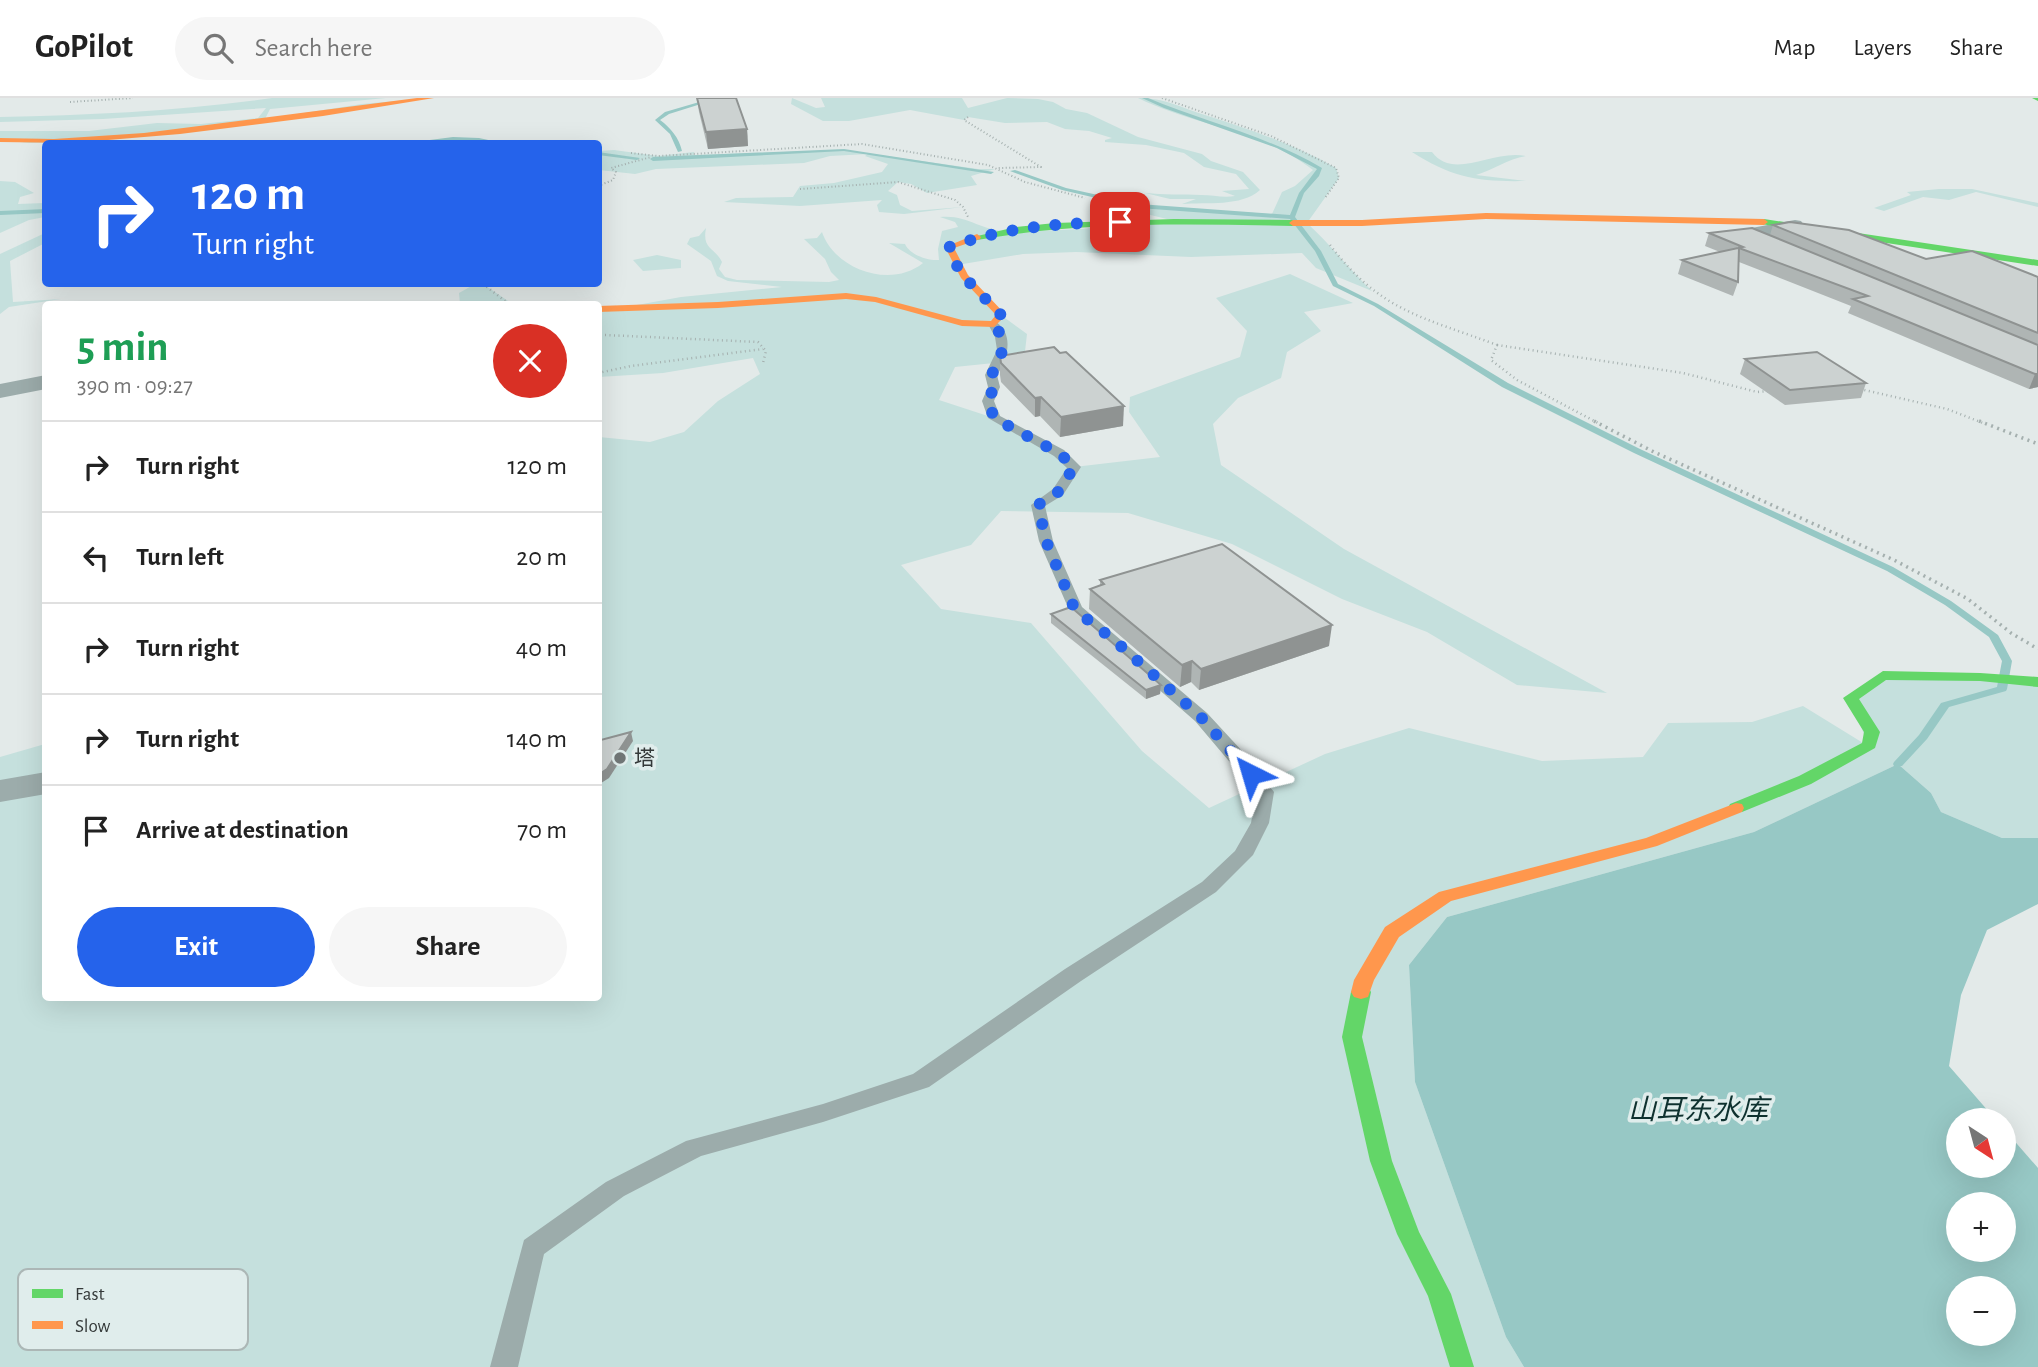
<!DOCTYPE html>
<meta charset="utf-8">
<style>
body{margin:0;font-family:"Alegreya Sans","Noto Sans SC",sans-serif;background:#f6f6f6;color:#222;height:100vh;display:flex;flex-direction:column;font-size:26px;white-space:nowrap}
*{box-sizing:border-box;margin:0}
p{font-size:23px;color:#767676}
.icon{flex:none;width:38px;height:38px;fill:none;stroke:currentColor;stroke-width:2;stroke-linecap:round;stroke-linejoin:round}
.map{position:relative;flex:1;overflow:hidden}
.side{position:absolute;left:42px;top:203px;width:560px;height:700px;display:flex;flex-direction:column;background:#fff;border-radius:7px;box-shadow:0 7px 28px #0002}
.side>*{flex:none}
.top-card{position:absolute;left:42px;top:42px;width:560px;height:147px;border-radius:7px;box-shadow:0 7px 28px #0002;background:#2563eb;color:#fff;overflow:hidden}
.needle{width:46px;rotate:144deg}
.tools{position:absolute;left:1946px;top:1010px;display:grid;gap:14px}
.tools a{display:grid;place-items:center;width:70px;height:70px;border-radius:50%;background:#fff;box-shadow:0 7px 28px #0002;font-size:35px}
.pin{position:absolute;display:grid;place-items:center;width:60px;height:60px;color:#fff;margin:-30px;border-radius:14px;box-shadow:0 4px 10px #0006}
.me{position:absolute;width:77px;margin:-38px;rotate:320deg;stroke-linejoin:round;filter:drop-shadow(0 0 5px #0008)}
.turn{display:flex;align-items:center;gap:24px;height:147px;padding:0 35px;font-size:32px}
.turn .icon{width:91px;height:91px;stroke-width:2.5}
.turn b{display:block;font-size:49px;line-height:60px}
.round{display:grid;place-items:center;flex:none;width:74px;height:74px;border-radius:37px;background:#f6f6f6}
.head{display:flex;align-items:center;justify-content:space-between;height:119px;padding:0 35px}
h1{font-size:42px;font-weight:700;line-height:52px;color:#1e9e55}
.action{display:flex;gap:14px;margin-top:auto;padding:14px 35px}
.action a{flex:1;height:80px;border-radius:42px;background:#2563eb;color:#fff;font-size:28px;font-weight:700;line-height:80px;text-align:center}
.action a+a{background:#f6f6f6;color:#222}
ul{padding:0;list-style:none}
li{display:flex;align-items:center;gap:21px;height:91px;padding:0 35px;border-top:2px solid #e0e0e0}
li div{flex:1}
li b{display:block;font-size:26px}
li em{font-style:normal}
header{display:flex;align-items:center;gap:42px;box-sizing:border-box;height:98px;padding:0 35px;background:#fff;border-bottom:2px solid #e0e0e0}
header strong{font-size:33px}
nav{display:flex;gap:38px;margin-inline-start:auto;font-size:24px}
.search{width:490px;height:63px;background:#f6f6f6;display:flex;align-items:center;gap:18px;box-sizing:border-box;padding:0 24px;border-radius:38px;color:#767676;font-size:26px}
.map>svg:first-child{display:block}
.green{fill:#c5e0dd}
.water{fill:#97c8c5;fill-rule:evenodd}
.lines{fill:none;stroke-linecap:round;stroke-linejoin:round}
.stream{fill:#97c8c5;fill-rule:evenodd}
.path-far2{stroke:#a5b0af;stroke-width:2;stroke-dasharray:1 2.5;stroke-linecap:butt}
.path-far1{stroke:#a5b0af;stroke-width:2.5;stroke-dasharray:1 3.5;stroke-linecap:butt}
.path{stroke:#a5b0af;stroke-width:3.5;stroke-dasharray:2 4.5;stroke-linecap:butt}
.lane{fill:#9cacab;fill-rule:evenodd}
.street{fill:#9cacab;fill-rule:evenodd}
.fast{fill:#63d668;fill-rule:evenodd}
.slow{fill:#ff974d;fill-rule:evenodd}
.wall{fill:#afb5b4}
.shaded-wall{fill:#8f9392}
.building{fill:#ccd2d1;stroke:#8f9392;stroke-width:2}
.route{stroke:#2563eb;stroke-width:12;stroke-dasharray:0 21.6}
.poi-dot{fill:#717777;stroke:#e0edec;stroke-width:2.5}
.labels{text-anchor:middle;dominant-baseline:central;stroke-width:7;stroke-linejoin:round;paint-order:stroke}
.poi-label{font-size:21px;fill:#343939;stroke:#e0edec;text-anchor:start}
.near-water-label{font-size:28px;font-style:italic;fill:#0e312f;stroke:#e0edec}
.key{fill:#e0edec;stroke:#acb7b6;stroke-width:2}
.key-label{font-size:19px;fill:#343939}
</style>
<header>
<strong>GoPilot</strong>
<div class="search"><svg class="icon" aria-label="search" viewBox="0 0 24 24"><circle cx="10" cy="10" r="6"/><path d="M15 15l6 6"/></svg>Search here</div>
<nav><a>Map</a><a>Layers</a><a>Share</a></nav>
</header>
<div class="map">
<svg width="2038" height="1269" viewBox="0 0 2038 1269">
<rect width="100%" height="100%" fill="#e3eae9"/>
<g class="green">
<path d="M 272,0 L 386,0 L 270,11 L 265,21 L 362,6 L 431,0 L 219,30 L 65,44 L 29,45 L 0,42 L 0,33 L 89,33 L 157,25 L 201,26 L 258,20 L 266,10 L 103,21 L 0,24 L 0,19 C 91,17 182,13 272,0 Z"/>
<path d="M 792,0 L 816,10 L 825,9 L 821,0 L 962,0 L 968,10 L 1007,0 L 1038,1 L 1053,4 L 1066,11 L 1087,15 L 1138,39 L 1202,56 L 1211,63 L 1243,74 L 1260,92 C 1241,109 1207,104 1182,106 L 1196,101 L 1170,101 L 1145,95 C 1164,97 1182,96 1201,97 C 1213,97 1223,100 1235,98 L 1222,93 L 1249,91 L 1236,76 L 1204,69 L 1184,55 L 1146,47 L 1105,44 L 1105,42 L 1112,40 L 1089,33 L 1065,31 L 1047,24 L 1005,25 L 968,19 L 964,22 L 910,12 L 849,23 L 823,23 L 791,6 Z"/>
<path d="M 1138,0 C 1165,0 1179,9 1205,17 C 1251,32 1294,46 1336,70 L 1339,80 L 1307,125 C 1330,146 1349,171 1372,193 L 1316,170 L 1302,155 L 1191,159 L 1076,154 L 1023,156 L 957,167 L 1001,217 L 1027,236 L 1024,262 L 955,269 L 939,302 L 994,320 L 1074,369 L 1160,359 L 1129,314 L 1130,299 L 1240,259 L 1247,233 L 1216,200 L 1290,176 L 1353,205 L 1304,214 L 1321,233 L 1287,254 L 1281,280 L 1238,300 L 1213,326 L 1221,367 L 1344,451 L 1607,595 L 1517,587 L 1427,534 L 1342,501 L 1232,446 L 1128,415 L 1001,413 L 971,447 L 901,467 L 941,511 L 1031,525 L 1142,653 L 1209,710 L 1325,656 L 1409,630 L 1542,663 L 1643,659 L 1668,625 L 1752,624 L 1803,608 L 1868,648 L 1851,600 L 1883,577 L 2038,584 L 2038,740 L 2002,740 L 1941,714 L 1931,695 L 1898,666 L 1754,734 L 1447,819 L 1409,867 L 1415,984 L 1506,1239 L 1524,1269 L 0,1269 L 0,659 L 45,646 L 46,900 L 598,900 L 599,339 L 650,344 L 684,334 L 718,303 L 760,276 L 753,260 L 663,275 L 599,279 L 599,209 L 615,211 L 681,199 L 782,189 L 728,183 L 717,178 L 711,163 L 687,146 L 690,140 L 699,138 L 706,130 C 702,152 714,148 722,164 L 719,171 L 725,179 L 737,182 L 829,184 L 839,182 L 831,174 L 825,161 L 804,141 L 817,140 L 822,134 C 835,172 891,191 923,165 L 889,145 L 905,146 C 910,157 928,163 939,162 L 938,151 L 942,133 L 958,129 L 955,124 L 940,119 C 967,116 981,133 1007,133 C 1064,134 1122,127 1179,124 L 1106,106 L 1272,116 L 1282,94 L 1295,88 L 1313,72 C 1263,33 1193,27 1138,0 Z"/>
<polygon points="614,52 658,58 694,54 694,57 844,52 978,71 995,71 971,78 977,87 927,95 911,86 898,84 888,93 897,97 900,107 912,113 963,109 904,116 879,114 877,107 882,102 800,108 724,104 736,100 793,99 800,88 834,85 882,74 888,66 865,58 868,56 830,58 804,65 656,71 635,76 599,72 599,53"/>
<path d="M 1412,54 L 1432,54 C 1454,83 1492,51 1526,58 C 1507,61 1494,72 1476,77 L 1526,83 C 1480,84 1452,80 1412,54 Z"/>
<polygon points="0,83 15,84 34,95 20,99 18,106 45,105 45,119 29,122 0,135"/>
<polygon points="1939,91 1972,91 2038,105 2038,109 1976,94 1949,102 1923,99 1884,113 1874,110 1911,97 1907,94"/>
<polygon points="45,135 45,145 10,163 13,204 61,201 9,209 0,216 0,156"/>
<polygon points="657,157 681,162 681,170 643,173 633,162"/>
<polygon points="475,186 483,186 508,203 577,206 460,206 459,195"/>
</g>
<path class="water" d="M 1898,666 L 1931,695 L 1941,714 L 2002,740 L 2038,740 L 2038,806 L 1987,832 L 1961,897 L 1949,968 L 1996,1022 L 1958,1022 L 1958,1068 L 2004,1068 L 2004,1031 L 2038,1070 L 2038,1269 L 1524,1269 L 1506,1239 L 1415,984 L 1409,867 L 1447,819 L 1754,734 ZM 1958,1106 L 2004,1106 L 2004,1152 L 1958,1152 ZM 1958,1190 L 2004,1190 L 2004,1236 L 1958,1236 Z"/>
<g class="lines">
<g class="stream">
<path d="M 713,0 L 720,0 L 669,16 L 660,22 C 671,30 679,40 682,53 L 678,54 L 670,36 L 655,22 L 665,14 Z"/>
<path d="M 1142,0 L 1148,0 C 1206,24 1267,38 1322,70 L 1319,78 L 1304,95 L 1295,119 L 1321,153 L 1338,186 L 1378,206 L 1508,285 L 1640,351 L 1893,469 L 1951,503 L 1998,537 L 2012,563 L 2007,591 L 2006,593 L 1949,609 L 1927,641 L 1902,668 L 1894,668 L 1893,666 L 1894,664 L 1919,637 L 1941,605 L 1997,589 L 2002,563 L 1989,539 L 1945,507 L 1887,473 L 1634,355 L 1502,289 L 1374,208 L 1333,188 L 1315,153 L 1290,121 L 1139,110 L 1062,92 L 1010,73 L 1015,72 L 1066,90 L 1139,106 L 1290,117 L 1299,95 L 1317,71 L 1277,50 L 1164,10 Z"/>
<polygon points="453,39 479,40 507,46 453,42 399,46"/>
<polygon points="844,51 994,74 991,76 844,53 653,63 650,61 653,59"/>
<polygon points="598,54 640,60 637,62 598,57"/>
<polygon points="46,111 46,115 0,117 0,113"/>
</g>
<g class="path-far2">
<polyline points="1162,0 1271,38 1336,70 1339,80 1325,100"/>
<polyline points="70,4 133,0"/>
<polyline points="968,19 964,22 1041,69 998,70"/>
<polyline points="631,55 658,58 862,46 988,67 1025,84 1085,100"/>
<polyline points="598,88 613,82 616,74 611,70 651,59"/>
<polyline points="800,91 898,84 955,102 963,109 968,119"/>
</g>
<g class="path-far1">
<path d="M 1330,147 C 1381,214 1423,219 1497,247 L 1491,262 L 1517,282 L 1598,325"/>
<polyline points="483,186 509,206"/>
<polyline points="605,237 758,244 766,253 763,265"/>
<polyline points="1497,247 1683,275 1757,294 1771,293"/>
<polyline points="598,275 631,268 763,251"/>
<polyline points="1860,291 1947,311 1983,325"/>
</g>
<g class="path">
<polyline points="1594,323 1654,354 1894,462 1968,501 2011,535 2038,551"/>
<polyline points="1979,323 2038,346"/>
</g>
<path class="lane" d="M 994,223 C 1015,234 1008,261 997,277 L 1000,289 L 994,303 L 1000,318 L 1064,352 L 1081,369 L 1063,397 L 1045,408 L 1053,443 L 1082,509 L 1207,615 L 1243,654 L 1274,694 L 1269,725 L 1253,757 L 1216,794 L 1081,883 L 929,989 L 823,1024 L 701,1058 L 624,1098 L 544,1156 L 518,1269 L 490,1269 L 524,1142 L 606,1084 L 686,1043 L 823,1006 L 913,976 L 1065,871 L 1202,784 L 1235,753 L 1251,725 L 1256,695 L 1195,623 L 1070,514 L 1039,443 L 1031,407 L 1053,391 L 1067,370 L 1054,358 L 988,320 L 982,303 L 988,289 L 985,277 L 997,252 L 995,239 L 988,226 Z"/>
<g class="street">
<polygon points="1795,122 1801,123 1804,127 1801,131 1746,141 1737,136 1746,131"/>
<polygon points="46,277 46,291 0,300 0,286"/>
<polygon points="46,674 46,696 0,704 0,682"/>
</g>
<g class="fast">
<polygon points="2032,0 2038,0 2038,3"/>
<path d="M 1174,121 L 1293,122 L 1297,125 L 1293,128 C 1187,126 1082,123 977,142 L 973,139 L 1016,129 L 1055,125 Z"/>
<polygon points="1764,121 2038,162 2038,168 1761,126 1761,122"/>
<polygon points="1883,573 1980,575 2038,579 2038,589 1980,583 1886,582 1859,601 1880,634 1875,650 1811,686 1742,714 1730,714 1728,710 1730,706 1799,678 1862,645 1864,634 1843,600"/>
<polygon points="1361,887 1368,889 1371,894 1362,939 1392,1063 1419,1134 1451,1196 1474,1269 1450,1269 1428,1198 1397,1136 1370,1063 1342,939 1351,894 1354,889"/>
</g>
<g class="slow">
<polygon points="417,0 434,0 323,18 180,36 72,45 0,44 0,40 54,41 144,35"/>
<polygon points="1486,115 1764,121 1768,124 1764,127 1486,121 1362,128 1293,128 1289,125 1293,122 1362,122"/>
<polygon points="977,136 981,139 980,141 954,150 968,177 1006,217 994,229 962,228 875,204 846,201 718,210 598,214 598,208 718,204 846,195 876,199 962,222 991,223 996,217 961,180 945,149"/>
<polygon points="1736,705 1742,706 1744,710 1742,714 1657,748 1451,803 1399,839 1374,882 1368,899 1361,901 1354,899 1351,894 1354,882 1385,829 1439,794 1646,740"/>
</g>
</g>
<g class="wall">
<polygon points="697,0 747,31 748,48 708,51 699,14"/>
<polygon points="1773,127 1926,161 2038,179 2038,289 2029,291 1848,215 1851,208 1739,164 1738,184 1733,198 1678,176 1682,162 1720,154 1705,148 1709,135 1770,137"/>
<polygon points="1000,258 1123,328 1060,339 1040,318 1035,319 1001,284 1000,277"/>
<polygon points="1745,261 1866,285 1861,300 1785,307 1740,276"/>
<polygon points="1100,482 1329,548 1199,592 1191,584 1180,589 1089,511 1090,491 1100,487"/>
<polygon points="1051,516 1161,587 1160,596 1146,601 1051,525"/>
</g>
<g class="shaded-wall">
<polygon points="747,31 748,48 708,51 706,34"/>
<polygon points="2035,276 2038,276 2038,289 2029,291"/>
<polygon points="1041,299 1040,318 1035,319 1035,300"/>
<polygon points="1124,308 1123,328 1060,339 1061,319"/>
<polygon points="1332,527 1329,548 1199,592 1201,571"/>
<polygon points="1192,563 1191,584 1180,589 1182,567"/>
<polygon points="1161,587 1160,596 1146,601 1146,592"/>
<polygon points="631,634 633,643 609,680 598,687 598,677"/>
</g>
<g class="building">
<polygon points="697,0 736,0 747,31 706,34"/>
<polygon points="1790,124 1849,132 1926,161 1972,153 2038,179 2038,235 1773,127"/>
<polygon points="1752,130 2038,247 2038,276 2035,276 1853,201 1868,198 1739,150 1738,184 1682,162 1743,149 1709,135"/>
<polygon points="1054,249 1060,255 1066,254 1124,308 1061,319 1041,299 1035,300 1001,265 1000,258"/>
<polygon points="1817,254 1866,285 1790,292 1745,261"/>
<polygon points="1222,446 1332,527 1201,571 1192,563 1182,567 1090,491 1104,486 1100,482"/>
<polygon points="1071,509 1161,587 1146,592 1051,516"/>
<polygon points="631,634 607,671 598,677 598,640 601,642"/>
</g>
<g class="lines">
<path class="route" d="M 1120,124 C 1061,125 1005,129 949,149 C 957,179 982,195 1001,217 L 994,226 C 1007,243 1003,261 991,277 L 994,289 L 988,303 L 994,320 L 1059,355 L 1074,369 L 1058,394 L 1038,407 L 1046,443 L 1075,512 L 1114,542 L 1201,619 L 1251,676"/>
</g>
<circle class="poi-dot" cx="620" cy="660" r="7"/>
<g class="labels">
<g class="poi-label">
<text x="634" y="660">塔</text>
</g>
<g class="near-water-label">
<text x="1698" y="1013">山耳东水库</text>
</g>
</g>
<rect x="18" y="1171" width="230" height="81" rx="10" class="key"/>
<rect x="32" y="1191" width="31" height="9" fill="#63d668"/>
<rect x="32" y="1223" width="31" height="8" fill="#ff974d"/>
<g class="key-label">
<text x="75" y="1202">Fast</text>
<text x="75" y="1234">Slow</text>
</g>
</svg>
<div class="tools">
<a><svg class="needle" viewBox="-14 -14 28 28"><path d="M0-13l5 13h-10z" fill="#e53935"/><path d="M0 13l5-13h-10z" fill="#767676"/></svg></a>
<a>+</a>
<a>−</a>
</div>
<div class="pin" style="left:1120px;top:124px;background:#d93025"><svg class="icon" aria-label="arrive" viewBox="0 0 24 24"><path d="M6 21V4h12l-3 4 3 4H6"/></svg></div>
<svg class="me" style="left:1251px;top:676px" viewBox="-20 -20 40 40"><path d="M0-17L14 15 0 8-14 15z" fill="#2563eb" stroke="#fff" stroke-width="4"/></svg>
<div class="top-card">
<div class="turn"><svg class="icon" aria-label="right" viewBox="0 0 24 24"><path d="M7 20v-9h11M14 6l5 5-5 5"/></svg><div><b>120 m</b>Turn right</div></div>
</div>
<section class="side">
<div class="head"><div><h1>5 min</h1><p>390 m · 09:27</p></div><a class="round" style="background:#d93025;color:#fff"><svg class="icon" aria-label="close" viewBox="0 0 24 24"><path d="M6 6l12 12M18 6L6 18"/></svg></a></div>
<ul>
<li><svg class="icon" aria-label="right" viewBox="0 0 24 24"><path d="M7 20v-9h11M14 6l5 5-5 5"/></svg><div><b>Turn right</b></div><em>120 m</em></li>
<li><svg class="icon" aria-label="left" viewBox="0 0 24 24"><path d="M17 20v-9H6M10 6l-5 5 5 5"/></svg><div><b>Turn left</b></div><em>20 m</em></li>
<li><svg class="icon" aria-label="right" viewBox="0 0 24 24"><path d="M7 20v-9h11M14 6l5 5-5 5"/></svg><div><b>Turn right</b></div><em>40 m</em></li>
<li><svg class="icon" aria-label="right" viewBox="0 0 24 24"><path d="M7 20v-9h11M14 6l5 5-5 5"/></svg><div><b>Turn right</b></div><em>140 m</em></li>
<li><svg class="icon" aria-label="arrive" viewBox="0 0 24 24"><path d="M6 21V4h12l-3 4 3 4H6"/></svg><div><b>Arrive at destination</b></div><em>70 m</em></li>
</ul>
<div class="action"><a>Exit</a><a>Share</a></div>
</section>
</div>
